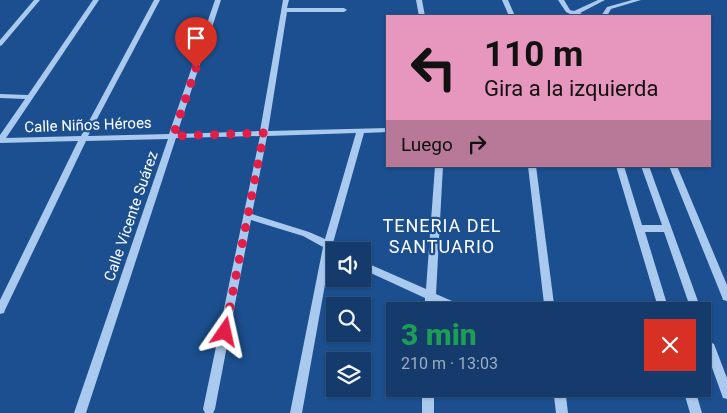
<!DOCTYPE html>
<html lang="es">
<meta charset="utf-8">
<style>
body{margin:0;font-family:Roboto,sans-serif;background:#214673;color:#f1f3f6;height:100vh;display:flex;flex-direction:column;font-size:19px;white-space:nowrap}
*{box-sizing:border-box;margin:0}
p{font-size:16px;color:#9dadc1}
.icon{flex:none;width:28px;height:28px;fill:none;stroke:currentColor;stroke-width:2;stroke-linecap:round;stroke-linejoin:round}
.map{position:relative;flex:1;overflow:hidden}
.details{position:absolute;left:386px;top:302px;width:325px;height:95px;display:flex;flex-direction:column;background:#143b6b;border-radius:0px;box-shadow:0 1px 4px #0004,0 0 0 1px #33557e}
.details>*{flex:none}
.top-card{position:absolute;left:386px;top:15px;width:325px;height:152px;border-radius:0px;box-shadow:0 1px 4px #0004,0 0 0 1px #33557e;background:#e797bd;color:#111;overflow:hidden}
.buttons{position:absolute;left:326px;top:242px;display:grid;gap:10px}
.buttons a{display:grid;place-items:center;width:45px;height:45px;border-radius:0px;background:#143b6b;box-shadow:0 1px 4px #0004,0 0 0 1px #33557e;font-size:25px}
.pin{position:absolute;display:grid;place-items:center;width:42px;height:42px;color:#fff;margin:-51px -21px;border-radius:50% 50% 50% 0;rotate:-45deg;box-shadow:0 0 5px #0007}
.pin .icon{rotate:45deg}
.me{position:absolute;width:55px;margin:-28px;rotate:11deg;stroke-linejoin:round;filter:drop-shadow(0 0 4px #0008)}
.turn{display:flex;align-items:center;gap:18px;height:105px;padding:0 15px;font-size:22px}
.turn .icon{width:65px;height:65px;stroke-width:2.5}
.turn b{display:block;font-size:35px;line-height:42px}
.then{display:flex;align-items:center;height:48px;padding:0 15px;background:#0003;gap:10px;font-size:19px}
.round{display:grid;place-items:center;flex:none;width:52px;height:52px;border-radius:0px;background:#214673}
.headline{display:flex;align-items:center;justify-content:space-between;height:85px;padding:0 15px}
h1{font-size:30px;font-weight:800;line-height:38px;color:#1e9e55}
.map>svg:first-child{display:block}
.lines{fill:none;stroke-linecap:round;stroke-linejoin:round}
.minor{fill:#a9c9ee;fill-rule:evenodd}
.route{stroke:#e11d48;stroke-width:9;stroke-dasharray:0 16.2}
.labels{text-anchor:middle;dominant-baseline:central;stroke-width:4.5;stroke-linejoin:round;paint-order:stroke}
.street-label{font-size:15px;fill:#fff;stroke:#1b4f8f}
.quarter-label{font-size:18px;letter-spacing:1px;fill:#fff;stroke:#1b4f8f}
</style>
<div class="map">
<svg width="727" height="413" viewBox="0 0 727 413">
<rect width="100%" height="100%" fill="#1b4f8f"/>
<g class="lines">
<g class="minor">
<polygon points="34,0 40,0 2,45 0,46 0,40"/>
<path d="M 93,0 L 99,0 L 6,138 L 81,136 L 154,0 L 160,0 L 88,136 L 169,134 L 215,0 L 221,0 L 177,134 L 260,131 L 283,0 L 289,0 L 287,8 L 344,8 L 347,10 L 344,12 L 287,12 L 268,131 L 388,128 L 388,132 L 364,133 L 333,243 L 343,248 L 345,251 L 335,251 L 335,253 L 331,251 L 302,413 L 290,413 L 323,247 L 303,236 L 251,220 L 215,409 L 213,413 L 205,413 L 203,409 L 260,136 L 176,138 L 86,413 L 74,413 L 168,139 L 86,141 L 5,310 L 4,313 L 0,314 L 0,300 L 78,141 L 0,143 L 0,135 L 25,99 L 0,98 L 0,94 L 28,95 ZM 356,133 L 325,239 L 309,232 L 252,214 L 267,136 Z"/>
<polygon points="416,0 422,0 425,16 419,16"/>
<polygon points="502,0 508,0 515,16 509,16"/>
<polygon points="558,0 564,0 570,10 574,11 598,0 605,0 580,13 587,16 570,16 570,14 566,12"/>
<polygon points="632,0 641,0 611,9 607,16 601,16 607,7"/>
<polygon points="435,166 443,166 436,294 452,301 453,304 425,304 425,298 362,269 362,261 426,289"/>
<polygon points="528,166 536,166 554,304 544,304"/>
<polygon points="616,166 624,166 642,225 662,225 641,166 649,166 699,304 689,304 664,232 645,232 667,304 657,304"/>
<polygon points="669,166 677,166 727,285 727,301 723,300 722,297"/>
<polygon points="710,342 714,344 727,378 727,399 723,398 710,362"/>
<rect x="422" y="396" width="12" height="17"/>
<polygon points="554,396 566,396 568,413 556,413"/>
<polygon points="685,396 697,396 702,413 690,413"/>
</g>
</g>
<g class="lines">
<polyline class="route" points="196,68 173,136 264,133 225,332"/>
</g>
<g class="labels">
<g class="street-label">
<text transform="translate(88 125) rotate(-2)">Calle Niños Héroes</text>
<text transform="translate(131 216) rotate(-71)">Calle Vicente Suárez</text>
</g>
<g class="quarter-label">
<text x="442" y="225">TENERIA DEL<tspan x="442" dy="21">SANTUARIO</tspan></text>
</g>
</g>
</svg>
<div class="buttons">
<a><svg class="icon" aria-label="sound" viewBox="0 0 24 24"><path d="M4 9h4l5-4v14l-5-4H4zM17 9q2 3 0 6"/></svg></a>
<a><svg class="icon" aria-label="search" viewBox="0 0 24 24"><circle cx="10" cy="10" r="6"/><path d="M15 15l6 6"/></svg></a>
<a><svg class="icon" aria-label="layers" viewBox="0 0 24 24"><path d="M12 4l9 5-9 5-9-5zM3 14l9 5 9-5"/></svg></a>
</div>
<div class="pin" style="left:196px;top:68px;background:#d93025"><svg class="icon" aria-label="arrive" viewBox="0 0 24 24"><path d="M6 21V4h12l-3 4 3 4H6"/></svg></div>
<svg class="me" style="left:225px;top:332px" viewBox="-20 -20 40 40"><path d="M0-17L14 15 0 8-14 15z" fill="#e11d48" stroke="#fff" stroke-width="4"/></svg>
<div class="top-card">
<div class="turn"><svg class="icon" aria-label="left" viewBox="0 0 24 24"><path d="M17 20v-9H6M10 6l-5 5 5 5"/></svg><div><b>110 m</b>Gira a la izquierda</div></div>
<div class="then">Luego<svg class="icon" aria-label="right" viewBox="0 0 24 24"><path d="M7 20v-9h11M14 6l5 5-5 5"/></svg></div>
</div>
<section class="details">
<div class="headline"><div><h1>3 min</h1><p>210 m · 13:03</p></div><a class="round" style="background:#d93025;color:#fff"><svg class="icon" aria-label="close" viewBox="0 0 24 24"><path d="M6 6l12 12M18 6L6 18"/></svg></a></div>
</section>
</div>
